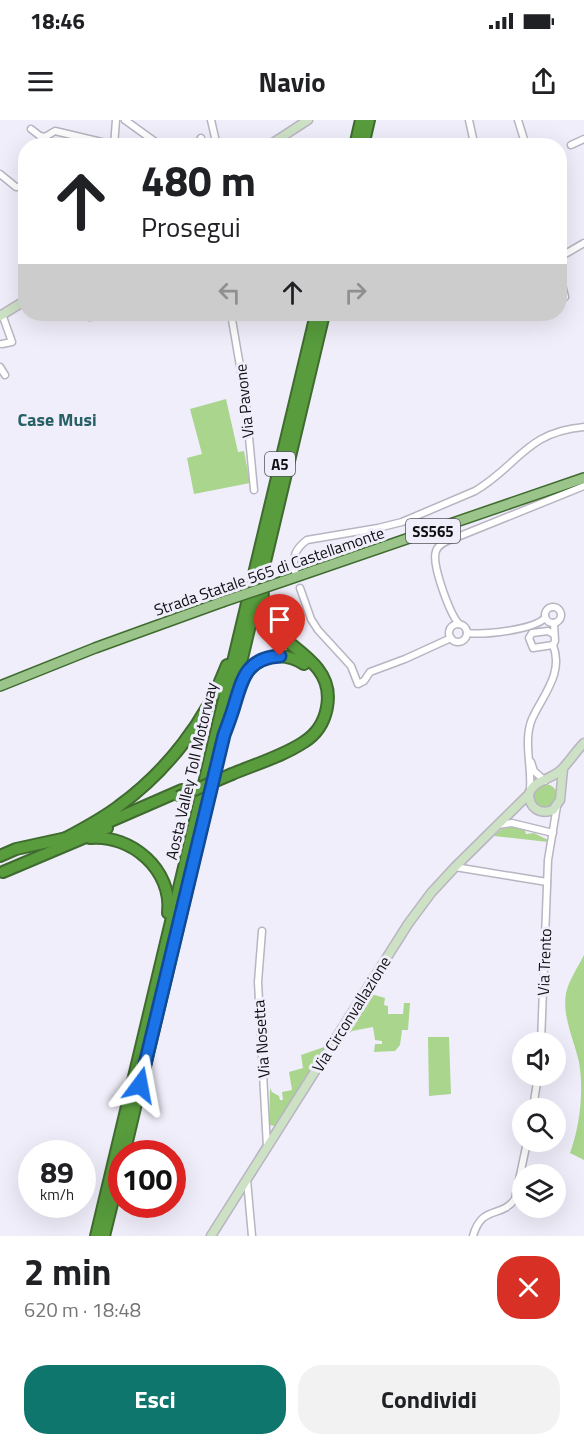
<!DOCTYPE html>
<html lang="it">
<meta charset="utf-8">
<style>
body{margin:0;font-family:"Titillium Web",sans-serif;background:#f2f2f2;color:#202124;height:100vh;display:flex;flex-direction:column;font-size:22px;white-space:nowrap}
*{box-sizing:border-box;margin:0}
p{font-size:20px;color:#757577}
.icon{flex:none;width:33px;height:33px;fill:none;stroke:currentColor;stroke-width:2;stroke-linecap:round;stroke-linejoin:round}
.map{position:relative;height:1116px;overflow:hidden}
.panel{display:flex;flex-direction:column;background:#fff;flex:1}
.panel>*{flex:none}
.guide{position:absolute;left:18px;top:18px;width:549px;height:183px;border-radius:24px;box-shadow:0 6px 24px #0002;background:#fff;color:#202124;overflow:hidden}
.tools{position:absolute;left:512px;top:912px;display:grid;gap:12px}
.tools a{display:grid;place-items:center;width:54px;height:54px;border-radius:50%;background:#fff;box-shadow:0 6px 24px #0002;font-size:30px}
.speed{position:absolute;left:18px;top:1020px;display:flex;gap:12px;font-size:30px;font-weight:700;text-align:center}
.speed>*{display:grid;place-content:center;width:78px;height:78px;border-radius:50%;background:#fff;box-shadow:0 6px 24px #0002;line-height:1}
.speed small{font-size:15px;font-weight:400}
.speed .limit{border:9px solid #d22;background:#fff;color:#111}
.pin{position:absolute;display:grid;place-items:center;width:51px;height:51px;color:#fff;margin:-62px -26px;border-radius:50% 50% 50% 0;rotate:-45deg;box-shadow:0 0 6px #0007}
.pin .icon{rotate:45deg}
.me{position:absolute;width:66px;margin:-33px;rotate:13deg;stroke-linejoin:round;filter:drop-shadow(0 0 4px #0008)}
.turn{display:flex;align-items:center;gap:21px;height:126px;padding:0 24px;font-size:27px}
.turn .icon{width:78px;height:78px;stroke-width:2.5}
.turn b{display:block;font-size:42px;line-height:51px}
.lanes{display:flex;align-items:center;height:57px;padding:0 24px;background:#0003;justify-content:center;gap:30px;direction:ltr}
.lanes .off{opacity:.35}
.round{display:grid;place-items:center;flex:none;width:63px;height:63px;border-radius:24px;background:#f2f2f2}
.summary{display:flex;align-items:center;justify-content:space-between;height:102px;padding:0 24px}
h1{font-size:36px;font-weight:700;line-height:45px}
.cta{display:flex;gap:12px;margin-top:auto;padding:12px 24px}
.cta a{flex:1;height:69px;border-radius:24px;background:#0f766e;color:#fff;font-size:24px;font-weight:700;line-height:69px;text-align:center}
.cta a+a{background:#f2f2f2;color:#202124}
.status{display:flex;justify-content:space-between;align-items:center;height:42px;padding:0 30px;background:#fff;direction:ltr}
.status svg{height:16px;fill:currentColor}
header{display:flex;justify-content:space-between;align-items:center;height:78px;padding:0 24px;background:#fff;font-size:27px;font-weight:700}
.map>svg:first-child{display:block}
.green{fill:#a9d58c}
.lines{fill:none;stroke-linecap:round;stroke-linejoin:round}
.street-casing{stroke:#b8b4c1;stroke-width:9}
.secondary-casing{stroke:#b8b4c1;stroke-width:11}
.primary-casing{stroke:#3f6b2f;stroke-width:12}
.highway-casing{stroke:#3f6b2f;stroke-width:14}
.street{stroke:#fff;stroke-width:6}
.secondary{stroke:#cde1c5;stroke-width:8}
.primary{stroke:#9bc48b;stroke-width:9}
.highway{stroke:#589c3d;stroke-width:10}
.primary-bridge-casing{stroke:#3f6b2f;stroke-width:12;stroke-linecap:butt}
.highway-bridge-casing{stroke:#3f6b2f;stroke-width:14;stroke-linecap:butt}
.primary-bridge{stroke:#9bc48b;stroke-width:9}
.highway-bridge{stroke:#589c3d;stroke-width:10}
.route-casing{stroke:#114b97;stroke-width:15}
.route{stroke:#1a73e8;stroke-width:10}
.labels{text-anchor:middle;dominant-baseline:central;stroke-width:6;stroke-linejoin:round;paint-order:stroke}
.shield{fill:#f1eefb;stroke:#545359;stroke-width:1.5}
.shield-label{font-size:15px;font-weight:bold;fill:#111014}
.street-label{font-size:16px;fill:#111014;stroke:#f1eefb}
.neighbourhood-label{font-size:18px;font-weight:bold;fill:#266065;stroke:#f1eefb}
</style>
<div class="status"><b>18:46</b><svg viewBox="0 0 49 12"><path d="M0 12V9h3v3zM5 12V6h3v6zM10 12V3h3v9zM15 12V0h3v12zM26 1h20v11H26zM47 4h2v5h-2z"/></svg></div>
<header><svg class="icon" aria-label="menu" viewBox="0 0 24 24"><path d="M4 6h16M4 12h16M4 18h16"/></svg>Navio<svg class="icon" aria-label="share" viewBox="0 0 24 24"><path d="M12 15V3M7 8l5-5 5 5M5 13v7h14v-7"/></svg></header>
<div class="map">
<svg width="584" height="1116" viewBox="0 0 584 1116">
<rect width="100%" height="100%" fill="#f1eefb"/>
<g class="green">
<polygon points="226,279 238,332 244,331 250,363 194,374 187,338 202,334 190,289"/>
<circle cx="545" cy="676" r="12"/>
<polygon points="513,706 524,707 526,714 534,713 548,720 548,722 494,716 502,709"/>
<path d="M 584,835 L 584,1040 L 570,1033 C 580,1006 584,970 579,942 C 574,920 562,896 566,873 C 569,860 578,847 584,835 Z"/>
<polygon points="371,874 385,878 384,885 388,886 388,894 403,894 404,883 410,883 408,910 402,910 400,925 395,931 374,932 375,924 382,924 382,921 375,920 373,907 352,911 347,915 343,912"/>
<polygon points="428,917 449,917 451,974 429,976"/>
<polygon points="327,926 275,1006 269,1005 270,968 272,972 279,976 280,980 283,980 282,972 292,970 289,952 303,948 301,935"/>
</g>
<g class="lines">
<g class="street-casing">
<g id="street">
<polyline points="125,0 161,26"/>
<polyline points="211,0 217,26"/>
<polyline points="469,0 474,23 473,26"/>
<polyline points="518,0 526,26"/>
<polyline points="31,9 40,16 45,17 55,11 114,25"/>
<polyline points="571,25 584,19"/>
<polyline points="114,26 116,0"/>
<polyline points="196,26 201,18"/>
<polyline points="0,54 16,67 26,67"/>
<polyline points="560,137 584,123"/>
<polyline points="560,156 565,177"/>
<polyline points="26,170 23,173 26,176"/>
<polyline points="84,194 89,197 107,194"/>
<polyline points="231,194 245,275 254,370"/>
<polyline points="2,224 12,222 2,194"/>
<polyline points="0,247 5,255"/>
<path d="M 295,452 C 292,437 295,429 307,420 L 378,408 L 402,402 L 475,371 C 519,345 526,312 584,307"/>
<polyline points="300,468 311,499 318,510 351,546 358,564 364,561 370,552 405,539 451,518"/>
<circle cx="553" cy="495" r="8"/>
<path d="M 459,504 C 450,494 431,444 436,431 C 439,422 452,419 460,416 L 584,366"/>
<circle cx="458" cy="513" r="9"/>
<path d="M 467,513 C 485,515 533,510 545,498"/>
<polyline points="553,525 533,528 529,518 532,513 548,511 553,514"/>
<polyline points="531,642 534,651 545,661"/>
<path d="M 530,669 C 532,646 523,621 532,599 C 543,575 564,553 553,525 L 555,521 L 554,503"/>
<polyline points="498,705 512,703 553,713"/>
<polyline points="455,747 547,762"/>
<polyline points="262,811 258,862 267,1027"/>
<polyline points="541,922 548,740 557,686"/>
<polyline points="533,988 538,956"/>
<polyline points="247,1060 252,1116"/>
<path d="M 473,1116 C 482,1084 501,1099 515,1079 L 527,1022"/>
</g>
</g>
<g class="secondary-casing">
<g id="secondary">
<polyline points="268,26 308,0"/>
<polyline points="0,196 26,180"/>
<path d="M 529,674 C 529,688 540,695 553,690 L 560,680 L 563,649"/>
<path d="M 211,1116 L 408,804 L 431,773 L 455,747 L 529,674 C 534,659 552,660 562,649 C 570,641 576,631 584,623"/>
</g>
</g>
<g class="primary-casing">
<g id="primary">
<polyline points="281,462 584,358"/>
<polyline points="0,566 95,528 222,482"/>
</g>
</g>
<g class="highway-casing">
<g id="highway">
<polyline points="355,26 361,0"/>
<polyline points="363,26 369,0"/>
<path d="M 240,566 C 250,538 279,528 304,544"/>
<path d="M 232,654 C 256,644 283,636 304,622 C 328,607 336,572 318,549 C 296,521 259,514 263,469"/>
<polyline points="97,707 182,670"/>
<path d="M 90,718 C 131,714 173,750 168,793"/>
<path d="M 64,719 C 83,709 102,699 119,686 C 167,651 206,601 227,545"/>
<polyline points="0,736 16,729 71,717"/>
<polyline points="3,752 107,708"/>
<polyline points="124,1034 324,194"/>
<polyline points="96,1116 316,194"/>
<polyline points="104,1116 122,1043"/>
</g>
</g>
<use href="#street" class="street"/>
<use href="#secondary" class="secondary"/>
<use href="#primary" class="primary"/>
<use href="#highway" class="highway"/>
<g class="primary-bridge-casing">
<polyline id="primary-bridge" points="222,482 281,462"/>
</g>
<g class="highway-bridge-casing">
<polyline id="highway-bridge" points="178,677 232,654"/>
</g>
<use href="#primary-bridge" class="primary-bridge"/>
<use href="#highway-bridge" class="highway-bridge"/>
</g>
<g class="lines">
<g class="route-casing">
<path id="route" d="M 140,965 L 224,615 C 228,604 232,594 235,583 C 243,556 248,538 280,536"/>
</g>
<use href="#route" class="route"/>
</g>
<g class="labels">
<g class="shield">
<rect x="265" y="332" width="30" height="24" rx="4.5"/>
<rect x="406" y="399" width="54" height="24" rx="4.5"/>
</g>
<g class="shield-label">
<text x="280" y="344">A5</text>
<text x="433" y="411">SS565</text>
</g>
<g class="street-label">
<text transform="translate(244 281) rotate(-96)">Via Pavone</text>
<text transform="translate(269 451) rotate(-19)">Strada Statale 565 di Castellamonte</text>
<text transform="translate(191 651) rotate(-77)">Aosta Valley Toll Motorway</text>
<text transform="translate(544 842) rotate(-88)">Via Trento</text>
<text transform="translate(351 894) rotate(-58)">Via Circonvallazione</text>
<text transform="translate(261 919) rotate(-94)">Via Nosetta</text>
</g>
<g class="neighbourhood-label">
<text x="57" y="299">Case Musi</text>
</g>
</g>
</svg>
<div class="tools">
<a><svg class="icon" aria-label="sound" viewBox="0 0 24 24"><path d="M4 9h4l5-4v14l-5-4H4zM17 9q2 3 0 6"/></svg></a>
<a><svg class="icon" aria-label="search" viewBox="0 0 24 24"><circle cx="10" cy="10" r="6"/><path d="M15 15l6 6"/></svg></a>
<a><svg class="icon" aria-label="layers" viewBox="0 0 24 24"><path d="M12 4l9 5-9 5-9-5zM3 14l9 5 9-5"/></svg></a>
</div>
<div class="speed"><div>89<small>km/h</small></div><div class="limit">100</div></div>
<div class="pin" style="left:280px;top:536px;background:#d93025"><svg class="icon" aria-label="arrive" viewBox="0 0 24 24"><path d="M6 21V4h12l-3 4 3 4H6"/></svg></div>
<svg class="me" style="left:140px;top:965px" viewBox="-20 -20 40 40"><path d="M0-17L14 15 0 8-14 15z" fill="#1a73e8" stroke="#fff" stroke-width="4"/></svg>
<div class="guide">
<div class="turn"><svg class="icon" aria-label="ahead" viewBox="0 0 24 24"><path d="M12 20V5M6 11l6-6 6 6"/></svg><div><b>480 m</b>Prosegui</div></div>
<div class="lanes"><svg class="icon off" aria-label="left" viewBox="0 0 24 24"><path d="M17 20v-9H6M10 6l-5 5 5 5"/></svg><svg class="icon" aria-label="ahead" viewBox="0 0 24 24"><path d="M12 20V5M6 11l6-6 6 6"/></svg><svg class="icon off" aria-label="right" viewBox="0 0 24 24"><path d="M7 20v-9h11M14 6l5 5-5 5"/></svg></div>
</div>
</div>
<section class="panel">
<div class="summary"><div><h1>2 min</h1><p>620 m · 18:48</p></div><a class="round" style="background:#d93025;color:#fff"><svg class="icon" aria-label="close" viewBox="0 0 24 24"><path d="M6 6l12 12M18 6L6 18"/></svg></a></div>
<div class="cta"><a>Esci</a><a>Condividi</a></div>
</section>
